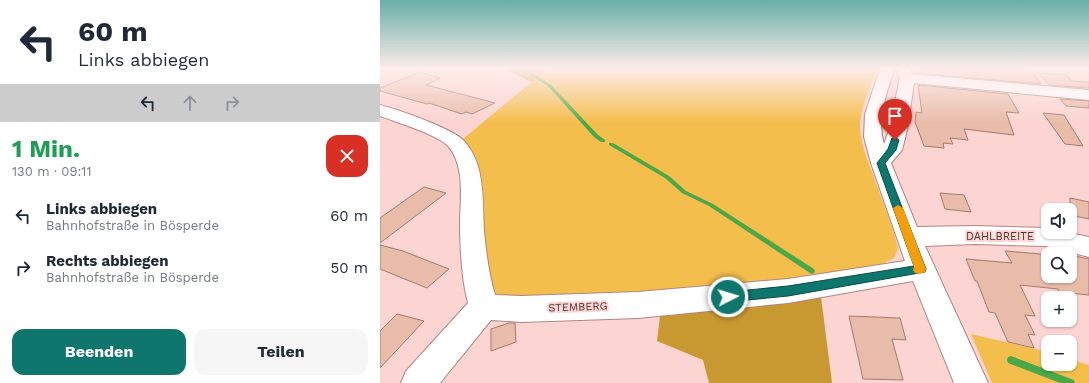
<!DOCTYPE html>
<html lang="de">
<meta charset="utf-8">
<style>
body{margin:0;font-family:"Work Sans",sans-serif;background:#f6f6f7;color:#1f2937;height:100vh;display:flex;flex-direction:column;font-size:15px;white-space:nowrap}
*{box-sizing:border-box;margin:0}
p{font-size:13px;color:#747a83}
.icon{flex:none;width:22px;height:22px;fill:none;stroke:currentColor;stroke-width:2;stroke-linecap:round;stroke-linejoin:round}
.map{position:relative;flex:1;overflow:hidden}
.drawer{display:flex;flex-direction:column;background:#fff;width:380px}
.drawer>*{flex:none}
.banner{background:#fff;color:#1f2937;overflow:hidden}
.buttons{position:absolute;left:661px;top:203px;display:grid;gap:8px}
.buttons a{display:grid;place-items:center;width:36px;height:36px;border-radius:8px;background:#fff;box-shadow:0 1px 3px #0004;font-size:20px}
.pin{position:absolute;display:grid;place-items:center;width:34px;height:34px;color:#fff;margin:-41px -17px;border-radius:50% 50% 50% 0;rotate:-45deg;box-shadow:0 0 4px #0007}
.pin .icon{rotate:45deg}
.me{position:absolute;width:44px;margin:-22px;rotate:85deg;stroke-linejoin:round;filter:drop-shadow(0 0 3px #0008)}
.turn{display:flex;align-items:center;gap:14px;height:84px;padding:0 12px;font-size:18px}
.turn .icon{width:52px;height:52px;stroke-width:2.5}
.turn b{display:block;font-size:28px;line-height:34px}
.lanes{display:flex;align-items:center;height:38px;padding:0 12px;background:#0003;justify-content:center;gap:20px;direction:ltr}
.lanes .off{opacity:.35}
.round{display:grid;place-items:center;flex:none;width:42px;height:42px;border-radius:12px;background:#f6f6f7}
.head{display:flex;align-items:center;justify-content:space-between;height:68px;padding:0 12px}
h1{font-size:24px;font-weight:700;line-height:30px;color:#1e9e55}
.button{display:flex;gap:8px;margin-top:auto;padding:8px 12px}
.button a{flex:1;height:46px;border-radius:12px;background:#0f766e;color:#fff;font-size:16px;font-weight:700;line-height:46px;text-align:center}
.button a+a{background:#f6f6f7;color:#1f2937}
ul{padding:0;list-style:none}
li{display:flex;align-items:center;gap:12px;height:52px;padding:0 12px}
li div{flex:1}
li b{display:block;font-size:15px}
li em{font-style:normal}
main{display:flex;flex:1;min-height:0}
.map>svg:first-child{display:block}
.green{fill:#f4be4c}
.forest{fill:#c89930}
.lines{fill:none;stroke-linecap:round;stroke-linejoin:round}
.stream{fill:#4aa847;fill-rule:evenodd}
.building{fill:#e9bcaa;stroke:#a47b6b}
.minor-casing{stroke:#b38582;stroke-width:2}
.minor{fill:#fff;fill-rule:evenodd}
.route{fill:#0f766e;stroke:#0a4d48}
.slow{fill:#f59e0b}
.labels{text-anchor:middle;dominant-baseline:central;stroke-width:4;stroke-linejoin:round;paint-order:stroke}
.street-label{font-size:11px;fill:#4b3736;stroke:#fcd4d1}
</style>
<main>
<section class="drawer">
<div class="banner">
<div class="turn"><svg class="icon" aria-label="left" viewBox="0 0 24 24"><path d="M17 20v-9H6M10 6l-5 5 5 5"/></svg><div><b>60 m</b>Links abbiegen</div></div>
<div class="lanes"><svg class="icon" aria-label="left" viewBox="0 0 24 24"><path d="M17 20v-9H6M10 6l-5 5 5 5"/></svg><svg class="icon off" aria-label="ahead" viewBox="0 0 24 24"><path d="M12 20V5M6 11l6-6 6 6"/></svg><svg class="icon off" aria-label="right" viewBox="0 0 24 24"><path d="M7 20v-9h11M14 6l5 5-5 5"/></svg></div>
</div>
<div class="head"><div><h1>1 Min.</h1><p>130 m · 09:11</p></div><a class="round" style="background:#d93025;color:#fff"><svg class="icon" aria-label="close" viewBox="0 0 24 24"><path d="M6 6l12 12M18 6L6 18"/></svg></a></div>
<ul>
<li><svg class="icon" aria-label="left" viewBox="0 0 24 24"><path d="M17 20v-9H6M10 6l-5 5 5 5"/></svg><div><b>Links abbiegen</b><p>Bahnhofstraße in Bösperde</p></div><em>60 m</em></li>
<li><svg class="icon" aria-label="right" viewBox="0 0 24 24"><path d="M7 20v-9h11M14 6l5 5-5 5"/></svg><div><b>Rechts abbiegen</b><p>Bahnhofstraße in Bösperde</p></div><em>50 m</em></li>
</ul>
<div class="button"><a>Beenden</a><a>Teilen</a></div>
</section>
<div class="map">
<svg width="709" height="383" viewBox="0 0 709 383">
<rect width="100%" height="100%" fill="#fcd4d1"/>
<g class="green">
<path d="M 167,69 L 498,69 C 490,85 479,112 480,130 C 482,149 490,166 496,183 C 504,205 513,226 518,249 L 514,258 L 502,264 L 387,287 L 123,299 L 111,291 L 96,175 L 83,139 Z"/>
<polygon points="591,334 668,352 668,364 690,364 690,359 709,365 709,383 612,383"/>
</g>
<g class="forest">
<polygon points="124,69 167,69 152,82"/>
<polygon points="441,297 452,383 329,383 323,360 277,341 281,308"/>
</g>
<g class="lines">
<g class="stream">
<polygon points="142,69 146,69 171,85 218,135 225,140 225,142 221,142 214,137 169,87"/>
<polygon points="229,143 233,143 289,176 306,191 333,204 434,269 435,271 434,273 432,274 430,273 329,206 302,193 285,178 229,145"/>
<polygon points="631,356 694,380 695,383 680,383 628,363 627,360 628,357"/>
</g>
</g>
<g class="building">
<polygon points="533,69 649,69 661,84 534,73"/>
<polygon points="40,72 60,78 46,85 115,103 92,114 86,112 82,114 49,103 47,104 0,91 0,88"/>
<polygon points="659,73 687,75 691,81 709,82 709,88 669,85"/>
<polygon points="538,85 628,94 639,113 626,112 634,135 584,129 588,140 570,138 573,144 563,143 564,148 544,146 535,122 536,112 542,113"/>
<polygon points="680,99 709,101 709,108 686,106"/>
<polygon points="663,113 684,115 703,146 685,144"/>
<polygon points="44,187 66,193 0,243 0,218"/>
<polygon points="560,193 584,195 591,212 565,209"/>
<polygon points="690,198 709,202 709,219 690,215"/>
<polygon points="0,245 23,251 69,269 47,288 0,269"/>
<polygon points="625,251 661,254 663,257 668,258 668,276 690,276 690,255 709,259 709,295 679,292 678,289 640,285 655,316 645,315 655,335 648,334 654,348 628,342 615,313 609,312 597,281 595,281 586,259 632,263"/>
<polygon points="17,314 44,321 0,368 0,331"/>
<polygon points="469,316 520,318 526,340 512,339 523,380 483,379"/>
<polygon points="129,323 135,323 136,342 111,351 111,329"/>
</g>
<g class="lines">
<g class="minor-casing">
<path id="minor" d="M 500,69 L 514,69 C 507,93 496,119 504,144 L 509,130 L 520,78 L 516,69 L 530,69 L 532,74 L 709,90 L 709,100 L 534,83 L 527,130 L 522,150 L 511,163 L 537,227 L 595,226 L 666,228 L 668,228 L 668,232 L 685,232 L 709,237 L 709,257 L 666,246 L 595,244 L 545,246 L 608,383 L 574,383 L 533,281 L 408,303 L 258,318 L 142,322 L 111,320 L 60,383 L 21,383 L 26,371 L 88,303 C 82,280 81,257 80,233 C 79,207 87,169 69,147 C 59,135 16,122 0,116 L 0,105 C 17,109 74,129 84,141 C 106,165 102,201 104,231 C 106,252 109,275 115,295 L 142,296 L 258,292 L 408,279 L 525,261 L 491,163 L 484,137 L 485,114 Z"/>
</g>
<use href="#minor" class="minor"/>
</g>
<linearGradient id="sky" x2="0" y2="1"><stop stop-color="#69afa8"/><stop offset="0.56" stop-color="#feecea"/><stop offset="1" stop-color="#feecea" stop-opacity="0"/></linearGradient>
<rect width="709" height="123" fill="url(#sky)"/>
<polygon class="route" points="515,137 519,140 516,150 505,163 546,269 545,272 408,296 348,302 344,301 342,297 344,293 348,292 408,286 534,266 497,163 508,149 512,138"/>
<polygon class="slow" points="518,205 523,208 546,269 545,272 539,274 535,273 533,270 534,267 513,208"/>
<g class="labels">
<g class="street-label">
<text x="620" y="236">DAHLBREITE</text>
<text transform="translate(198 307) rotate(-2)">STEMBERG</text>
</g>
</g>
</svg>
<div class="buttons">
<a><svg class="icon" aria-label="sound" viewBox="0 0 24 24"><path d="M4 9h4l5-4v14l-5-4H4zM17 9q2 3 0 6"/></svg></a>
<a><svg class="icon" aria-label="search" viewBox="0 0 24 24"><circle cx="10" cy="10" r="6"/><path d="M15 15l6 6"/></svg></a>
<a>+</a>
<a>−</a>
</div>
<div class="pin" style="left:515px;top:140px;background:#d93025"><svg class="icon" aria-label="arrive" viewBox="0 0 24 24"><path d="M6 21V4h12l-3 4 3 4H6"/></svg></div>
<svg class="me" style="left:348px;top:297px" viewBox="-20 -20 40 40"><circle r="17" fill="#0f766e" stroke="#fff" stroke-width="3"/><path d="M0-11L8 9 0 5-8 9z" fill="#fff"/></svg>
</div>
</main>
